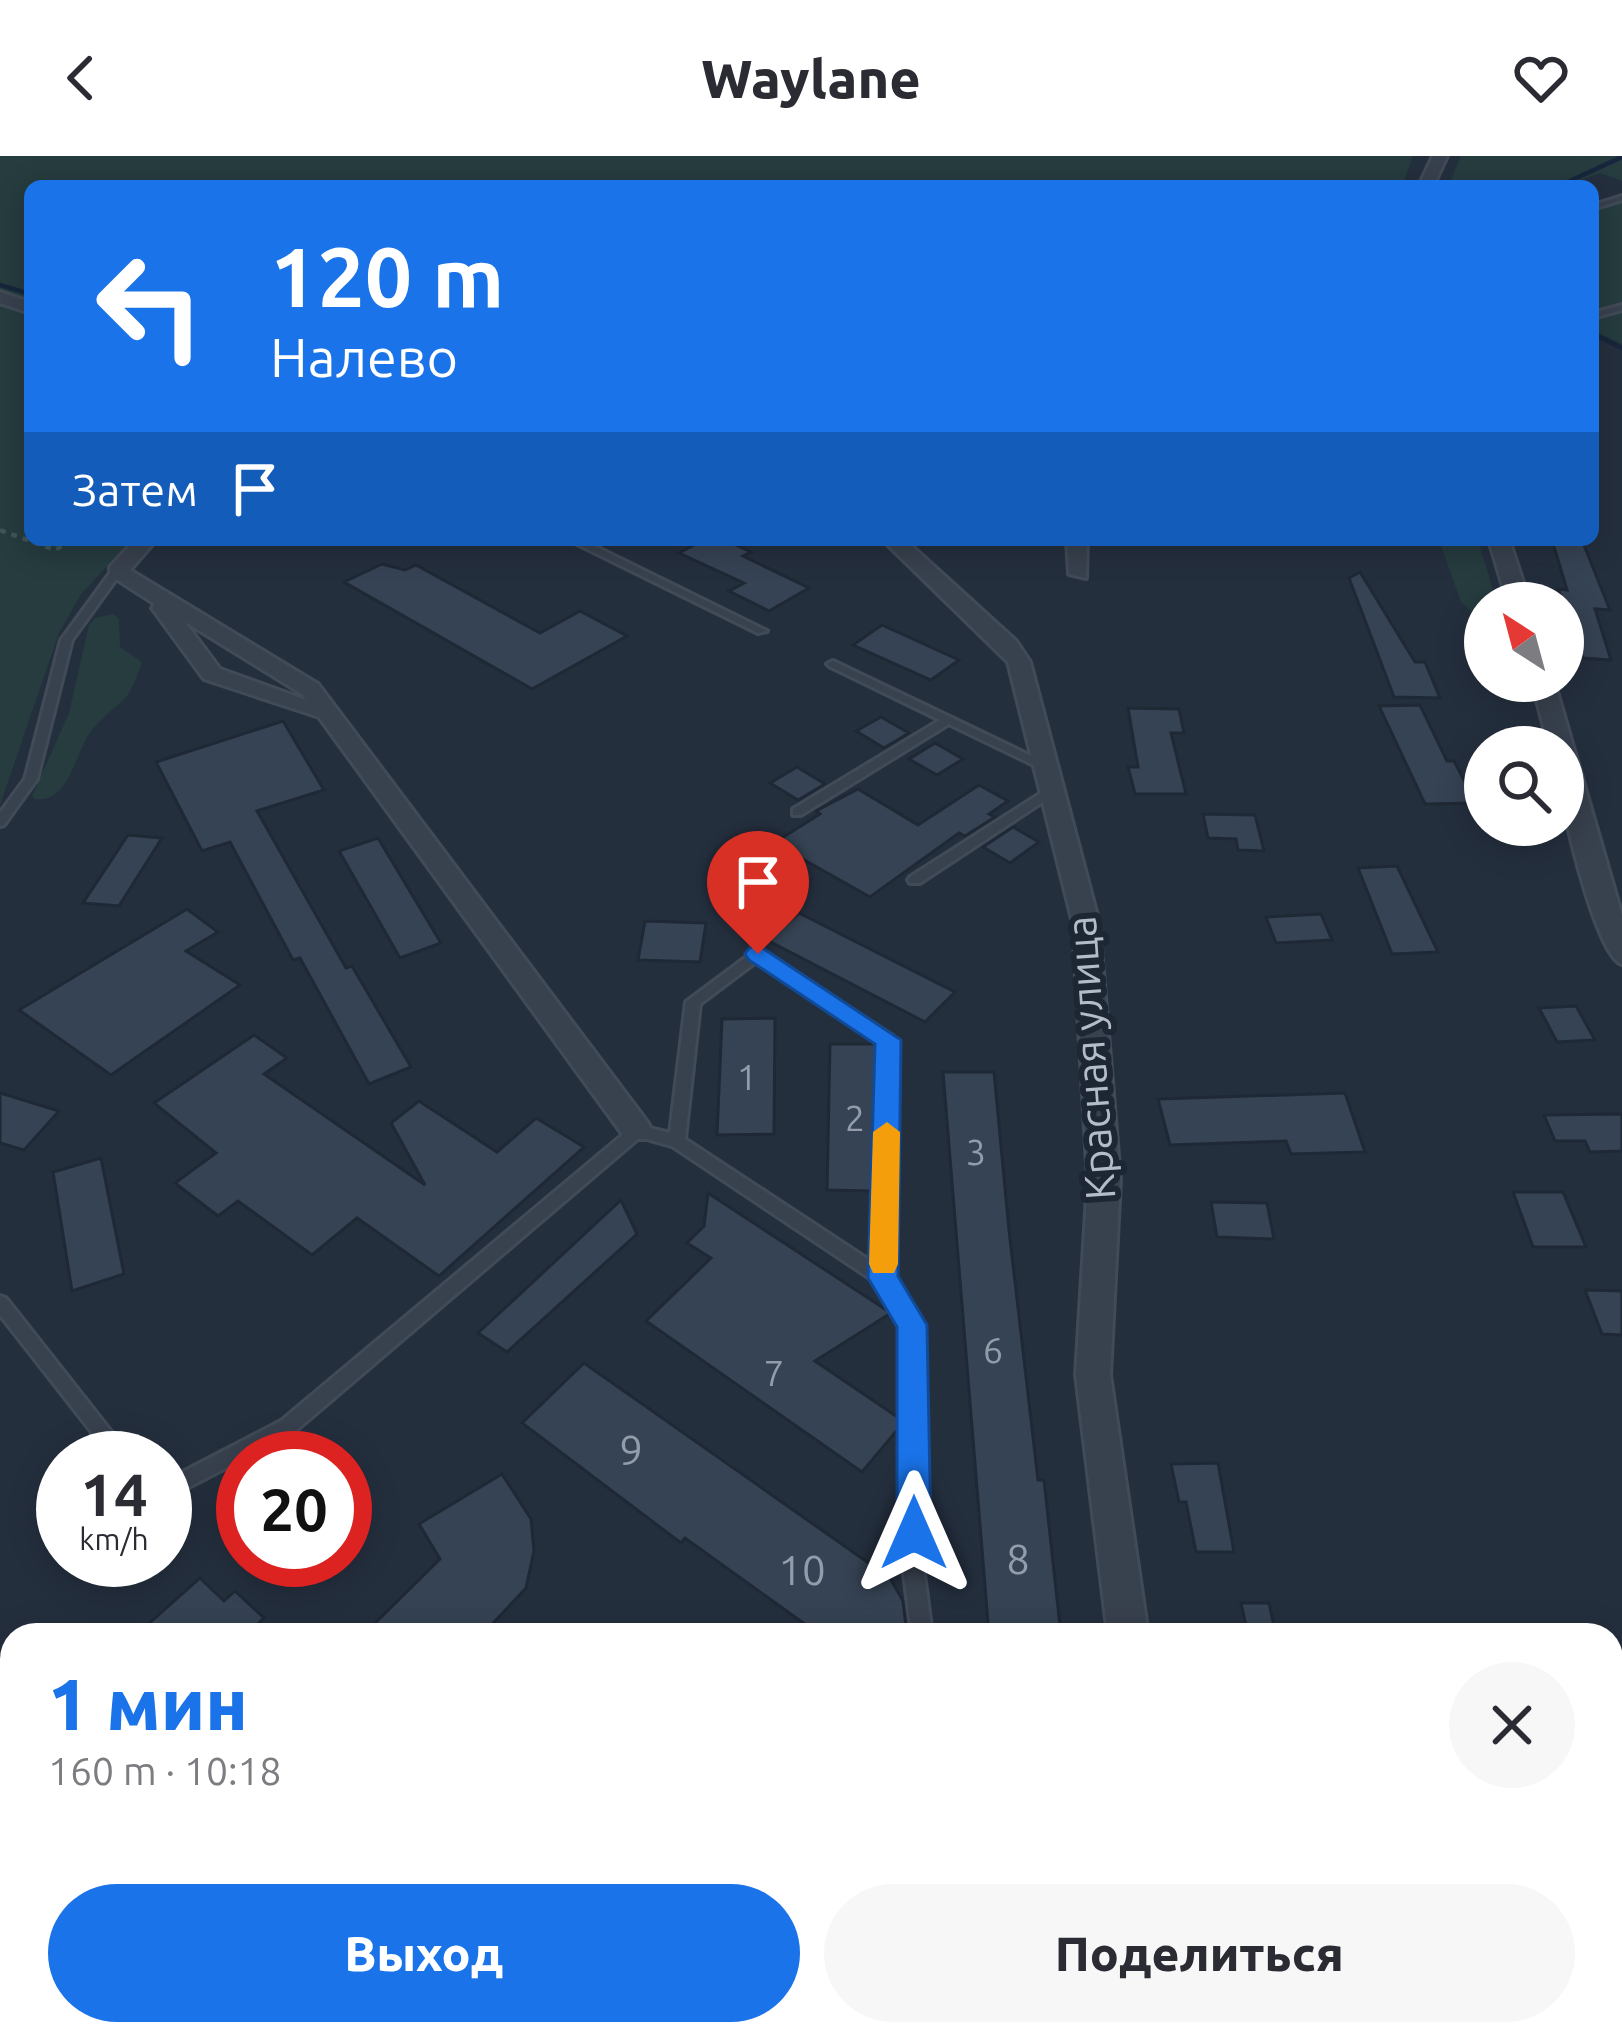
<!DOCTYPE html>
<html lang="ru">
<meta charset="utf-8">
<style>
body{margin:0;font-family:Ubuntu,sans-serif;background:#f7f7f7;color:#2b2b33;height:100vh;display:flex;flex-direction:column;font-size:45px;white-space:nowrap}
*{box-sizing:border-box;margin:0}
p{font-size:39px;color:#7c7c81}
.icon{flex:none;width:66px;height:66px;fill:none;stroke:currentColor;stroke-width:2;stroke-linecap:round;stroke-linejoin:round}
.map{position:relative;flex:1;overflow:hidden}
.panel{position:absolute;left:0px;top:1467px;width:1623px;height:423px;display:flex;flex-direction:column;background:#fff;border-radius:36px 36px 0 0;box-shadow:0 6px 30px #0003}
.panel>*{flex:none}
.banner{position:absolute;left:24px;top:24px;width:1575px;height:366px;border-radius:18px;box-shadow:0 6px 30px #0003;background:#1a73e8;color:#fff;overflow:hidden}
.needle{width:78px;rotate:324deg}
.buttons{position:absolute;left:1464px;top:426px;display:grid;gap:24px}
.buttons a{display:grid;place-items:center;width:120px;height:120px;border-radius:50%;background:#fff;box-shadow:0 6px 30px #0003;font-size:60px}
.speed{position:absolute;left:36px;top:1275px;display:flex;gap:24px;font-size:60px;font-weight:700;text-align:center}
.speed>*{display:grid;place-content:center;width:156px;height:156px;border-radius:50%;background:#fff;box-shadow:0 6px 30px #0003;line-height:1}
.speed small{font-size:30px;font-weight:400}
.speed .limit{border:18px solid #d22;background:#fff;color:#111}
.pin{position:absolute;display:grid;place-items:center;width:102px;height:102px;color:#fff;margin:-123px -51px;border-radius:50% 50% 50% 0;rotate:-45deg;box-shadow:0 0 12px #0007}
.pin .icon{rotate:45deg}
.me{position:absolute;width:132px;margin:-66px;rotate:0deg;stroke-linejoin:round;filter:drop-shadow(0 0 9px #0008)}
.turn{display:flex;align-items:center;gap:42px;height:252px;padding:0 48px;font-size:54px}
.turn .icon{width:156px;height:156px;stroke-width:2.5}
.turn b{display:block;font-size:84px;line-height:102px}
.then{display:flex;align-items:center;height:114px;padding:0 48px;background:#0003;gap:24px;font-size:45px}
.round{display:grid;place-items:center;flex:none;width:126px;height:126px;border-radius:63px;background:#f7f7f7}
.summary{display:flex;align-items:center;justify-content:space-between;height:204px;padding:0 48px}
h1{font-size:72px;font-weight:800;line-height:90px;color:#1a73e8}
.action{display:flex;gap:24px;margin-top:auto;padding:24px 48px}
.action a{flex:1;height:138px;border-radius:72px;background:#1a73e8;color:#fff;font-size:48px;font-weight:800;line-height:138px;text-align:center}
.action a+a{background:#f7f7f7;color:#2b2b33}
header{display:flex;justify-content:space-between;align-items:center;height:156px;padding:0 48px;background:#fff;font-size:54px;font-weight:800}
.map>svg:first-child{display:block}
.green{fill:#263c3f}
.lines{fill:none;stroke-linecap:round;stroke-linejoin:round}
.stream{stroke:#17263c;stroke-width:4.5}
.building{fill:#364354;stroke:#1f2835;stroke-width:3}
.service-casing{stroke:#414a57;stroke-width:6}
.minor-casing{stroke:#414a57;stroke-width:6}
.path{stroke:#3f5557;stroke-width:4.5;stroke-dasharray:6 6;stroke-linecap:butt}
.service{fill:#38414e;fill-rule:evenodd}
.minor{fill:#38414e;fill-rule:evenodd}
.route{fill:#1a73e8;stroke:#114b97;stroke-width:3}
.slow{fill:#f59e0b}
.labels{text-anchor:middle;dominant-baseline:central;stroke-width:12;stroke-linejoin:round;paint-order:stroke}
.number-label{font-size:36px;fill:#929caa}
.street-label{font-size:42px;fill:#b4bcc9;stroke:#1d2633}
.near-number-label{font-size:42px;fill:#929caa}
</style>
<header><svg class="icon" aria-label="back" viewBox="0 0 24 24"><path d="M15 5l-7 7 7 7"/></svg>Waylane<svg class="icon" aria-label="heart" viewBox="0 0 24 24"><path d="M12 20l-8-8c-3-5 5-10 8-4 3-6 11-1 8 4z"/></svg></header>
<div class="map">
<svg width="1622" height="1888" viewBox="0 0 1622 1888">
<rect width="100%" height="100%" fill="#242f3e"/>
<g class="green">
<polygon points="0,0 1413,0 1402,30 30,30 30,384 132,384 81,438 59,477 0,649"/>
<polygon points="1461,0 1622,0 1622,25 1600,17 1578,25 1579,30 1448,30"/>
<polygon points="1622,37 1622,188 1593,174 1593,46"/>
<polygon points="1439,384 1478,384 1497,447 1485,447 1485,468 1461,446"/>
<path d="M 113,458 L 119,463 L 120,491 L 142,506 C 125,556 122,539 92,574 C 75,594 71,647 35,643 L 32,640 L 69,557 L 89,469 L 95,462 Z"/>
</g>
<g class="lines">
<g class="stream">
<polyline points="1559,30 1622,1"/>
<polyline points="0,129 30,138"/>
<polyline points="1593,178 1622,192"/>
</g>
</g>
<g class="building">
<polygon points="703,384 725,384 751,396 743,400 809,432 769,455 729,435 744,427 679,397"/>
<polygon points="1552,384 1582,384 1610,454 1595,453 1611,504 1583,502 1558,433 1567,434"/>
<polygon points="382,408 405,414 416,409 540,477 580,455 627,480 532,533 344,426"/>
<polygon points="1360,416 1415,506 1425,506 1440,542 1394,541 1349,422"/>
<polygon points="882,469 959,504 931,524 853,489"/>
<polygon points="1420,549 1447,605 1454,605 1476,647 1425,648 1379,550"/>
<polygon points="1128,552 1179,553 1184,577 1171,577 1186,638 1135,638 1128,611 1138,611"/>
<polygon points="881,561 909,577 884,592 856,575"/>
<polygon points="283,565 324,634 257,655 346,812 352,810 411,911 369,928 300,802 293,804 230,686 202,695 156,606"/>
<polygon points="935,587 963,603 937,619 909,603"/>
<polygon points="797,611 825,628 798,644 770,627"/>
<polygon points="979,629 1008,645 989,658 995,661 965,680 959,677 870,741 774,687 820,658 816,655 858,633 918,669"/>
<polygon points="1203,658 1255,659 1264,695 1238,694 1236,683 1208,682"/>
<polygon points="1013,671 1039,686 1010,707 983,691"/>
<polygon points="128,679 162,682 119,750 83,747"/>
<polygon points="378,682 441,787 400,802 339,695"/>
<polygon points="1397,710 1438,796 1392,798 1358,712"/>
<polygon points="187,753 218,776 186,795 240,829 111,919 19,854"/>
<polygon points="799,757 941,829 955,836 925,866 767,784"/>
<polygon points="1321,758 1332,784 1276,787 1266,761"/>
<polygon points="645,765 706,767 700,806 638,804"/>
<polygon points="1576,850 1595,884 1557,886 1539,852"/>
<polygon points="775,862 774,978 717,979 722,863"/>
<polygon points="254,879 287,902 264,918 425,1029 391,967 419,945 497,996 536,962 584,991 439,1120 357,1062 312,1099 238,1045 218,1060 175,1027 216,997 154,947"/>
<polygon points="830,888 876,888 872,1035 827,1034"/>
<polygon points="943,916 994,916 1009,1074 1038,1324 1044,1324 1061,1479 989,1479"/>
<polygon points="0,937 59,955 24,994 0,987"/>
<polygon points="1345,937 1365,996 1291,998 1286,985 1170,989 1158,943"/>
<polygon points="1622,958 1622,995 1590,996 1585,985 1555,985 1544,959"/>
<polygon points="101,1002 124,1118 72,1135 53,1016"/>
<polygon points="1513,1036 1563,1036 1586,1091 1533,1091"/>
<polygon points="708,1037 891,1157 815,1205 899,1262 899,1272 862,1316 646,1165 711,1102 687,1087 704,1070"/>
<polygon points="621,1044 637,1078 507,1196 478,1177"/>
<polygon points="1211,1046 1267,1047 1274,1083 1217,1081"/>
<polygon points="1585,1134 1622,1135 1622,1179 1602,1178"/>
<polygon points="584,1207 890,1422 903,1445 907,1479 820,1479 685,1382 681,1387 522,1267"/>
<polygon points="1218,1307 1234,1396 1196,1396 1186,1346 1179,1346 1171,1308"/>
<polygon points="502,1318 531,1363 534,1395 526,1432 482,1479 363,1479 440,1403 419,1368"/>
<polygon points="200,1422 224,1445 235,1435 264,1462 246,1479 136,1479"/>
<polygon points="1241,1447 1269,1447 1276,1479 1248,1479"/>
</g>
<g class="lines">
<g class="service-casing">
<g id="service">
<polygon points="1622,40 1622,44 1593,53 1593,49"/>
<polygon points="1622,149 1622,154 1593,162 1593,157"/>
<polygon points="569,384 582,384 767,475 758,477"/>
<polygon points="113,413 122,415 72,484 37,623 4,669 0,670 0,657 25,623 61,484"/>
<polygon points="833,505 1052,610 1046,614 1042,613 949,568 801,659 793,659 793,653 940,564 829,510 827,508"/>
<polygon points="1052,630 1058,634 1056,637 920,727 910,727 908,724 910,721"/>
<path d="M 757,793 L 893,880 L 895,884 L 891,1121 L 920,1169 L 924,1418 L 932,1479 L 912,1479 L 904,1418 L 904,1170 L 877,1127 L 672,990 L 640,981 L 293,1277 L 185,1333 L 179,1335 L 165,1334 L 165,1318 L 177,1319 L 281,1265 L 632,971 L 637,969 L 670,977 L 686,846 ZM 757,805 L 881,886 L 875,1108 L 685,983 L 700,848 Z"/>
<polygon points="0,1140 6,1142 132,1302 112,1302 0,1159"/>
<polygon points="654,1878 680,1878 675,1888 649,1888"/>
</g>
</g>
<g class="minor-casing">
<g id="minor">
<polygon points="1433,0 1447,0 1433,30 1419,30"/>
<polygon points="0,136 30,146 30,157 0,147"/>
<path d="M 135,384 L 156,384 L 130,414 L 318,528 L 648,967 L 652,975 L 648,983 L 626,983 L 319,561 L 204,523 L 152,452 L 155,448 L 110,419 L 110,411 ZM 184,465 L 302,538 L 306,544 L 220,513 Z"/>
<polygon points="883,384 905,384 1016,485 1030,506 1099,767 1120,1024 1110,1219 1148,1479 1108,1479 1076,1219 1088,1024 1073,767 1008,506"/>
<polygon points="1067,384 1087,384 1086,422 1069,418"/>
<polygon points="1489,384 1509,384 1530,447 1508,447"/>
<path d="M 1532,525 L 1554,525 L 1622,760 L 1622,808 C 1599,802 1568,677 1564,649 C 1561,631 1563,610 1563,591 L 1549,591 Z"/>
<polygon points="1226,1878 1273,1878 1277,1888 1230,1888"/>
</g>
</g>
<polyline class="path" points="0,374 55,394 73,384"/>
<use href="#service" class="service"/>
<use href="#minor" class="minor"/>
</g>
<polygon class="route" points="758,789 901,884 898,1120 927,1169 931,1377 926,1388 914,1393 902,1388 897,1377 897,1171 868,1122 875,888 749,804 745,798 749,792"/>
<polygon class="slow" points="887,966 900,976 898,1108 894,1117 873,1117 869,1108 873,976"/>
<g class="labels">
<g class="number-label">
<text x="747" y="920">1</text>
<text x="855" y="961">2</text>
<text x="976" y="995">3</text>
<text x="993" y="1193">6</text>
<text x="774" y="1216">7</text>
</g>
<g class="street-label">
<text transform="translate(1090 902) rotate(-94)">Красная улица</text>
</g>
<g class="near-number-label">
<text x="631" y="1293">9</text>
<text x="1018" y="1402">8</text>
<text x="802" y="1413">10</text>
</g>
</g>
</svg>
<div class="buttons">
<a><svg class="needle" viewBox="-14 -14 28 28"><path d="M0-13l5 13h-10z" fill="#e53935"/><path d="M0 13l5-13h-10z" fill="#7c7c81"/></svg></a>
<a><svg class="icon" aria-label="search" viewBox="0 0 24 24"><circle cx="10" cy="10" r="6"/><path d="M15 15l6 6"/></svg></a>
</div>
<div class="speed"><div>14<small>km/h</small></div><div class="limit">20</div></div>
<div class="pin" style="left:758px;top:798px;background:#d93025"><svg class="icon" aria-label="arrive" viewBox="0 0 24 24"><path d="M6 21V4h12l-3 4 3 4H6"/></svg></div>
<svg class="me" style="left:914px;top:1377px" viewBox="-20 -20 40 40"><path d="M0-17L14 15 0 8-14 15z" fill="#1a73e8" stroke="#fff" stroke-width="4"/></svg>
<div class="banner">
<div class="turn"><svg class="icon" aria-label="left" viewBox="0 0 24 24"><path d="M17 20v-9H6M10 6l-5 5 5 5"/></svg><div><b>120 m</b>Налево</div></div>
<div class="then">Затем<svg class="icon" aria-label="arrive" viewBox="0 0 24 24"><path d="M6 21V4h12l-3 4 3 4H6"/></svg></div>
</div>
<section class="panel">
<div class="summary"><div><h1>1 мин</h1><p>160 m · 10:18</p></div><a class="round"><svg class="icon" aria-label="close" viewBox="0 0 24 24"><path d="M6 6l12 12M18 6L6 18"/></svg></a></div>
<div class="action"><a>Выход</a><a>Поделиться</a></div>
</section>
</div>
